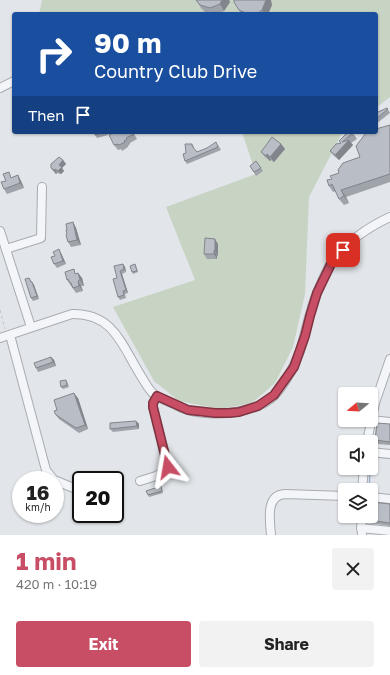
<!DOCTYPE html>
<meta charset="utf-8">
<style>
body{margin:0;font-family:"Golos Text",sans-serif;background:#f2f2f2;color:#222;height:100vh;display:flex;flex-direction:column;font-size:15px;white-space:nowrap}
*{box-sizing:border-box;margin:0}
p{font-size:13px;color:#767676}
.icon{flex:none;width:22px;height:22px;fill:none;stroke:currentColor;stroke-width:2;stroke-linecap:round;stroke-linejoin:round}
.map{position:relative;height:535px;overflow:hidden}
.drawer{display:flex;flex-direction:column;background:#fff;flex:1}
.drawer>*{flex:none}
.banner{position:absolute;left:12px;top:12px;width:366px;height:122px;border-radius:4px;box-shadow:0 1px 3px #0004;background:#1a4fa0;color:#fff;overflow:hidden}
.needle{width:26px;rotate:252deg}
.buttons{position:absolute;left:338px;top:387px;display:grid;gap:8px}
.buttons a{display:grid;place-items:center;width:40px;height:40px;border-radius:4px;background:#fff;box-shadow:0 1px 3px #0004;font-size:20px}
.speed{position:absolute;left:12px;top:471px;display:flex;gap:8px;font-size:20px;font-weight:700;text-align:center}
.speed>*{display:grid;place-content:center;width:52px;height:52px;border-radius:50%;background:#fff;box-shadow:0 1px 3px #0004;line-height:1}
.speed small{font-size:10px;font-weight:400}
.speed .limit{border:2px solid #111;border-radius:6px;background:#fff;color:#111}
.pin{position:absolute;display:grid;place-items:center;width:34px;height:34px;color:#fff;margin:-17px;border-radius:8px;box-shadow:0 2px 6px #0006}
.me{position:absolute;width:44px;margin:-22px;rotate:346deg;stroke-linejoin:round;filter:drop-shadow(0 0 3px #0008)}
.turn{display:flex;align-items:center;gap:14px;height:84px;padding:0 16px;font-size:18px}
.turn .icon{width:52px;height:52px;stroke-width:2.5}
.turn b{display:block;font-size:28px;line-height:34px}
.then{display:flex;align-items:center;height:38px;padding:0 16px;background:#0003;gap:8px;font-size:15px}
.round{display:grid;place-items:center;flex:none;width:42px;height:42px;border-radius:4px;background:#f2f2f2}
.overview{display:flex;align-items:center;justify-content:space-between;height:68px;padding:0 16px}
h1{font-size:24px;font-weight:700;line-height:30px;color:#c74e64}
.primary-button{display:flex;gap:8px;margin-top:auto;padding:8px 16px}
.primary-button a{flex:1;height:46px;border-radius:4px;background:#c74e64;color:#fff;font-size:16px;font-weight:700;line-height:46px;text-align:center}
.primary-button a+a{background:#f2f2f2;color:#222}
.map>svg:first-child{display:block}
.green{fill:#c7d3c3}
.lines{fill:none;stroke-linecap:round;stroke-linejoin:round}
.stream{stroke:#9fb3c7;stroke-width:1.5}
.minor-casing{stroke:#a7acb3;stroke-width:10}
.path{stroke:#c0c3c8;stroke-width:1;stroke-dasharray:3 3;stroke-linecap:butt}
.minor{stroke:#f4f5f8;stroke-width:8}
.wall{fill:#9fa3aa}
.shaded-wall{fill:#82858b}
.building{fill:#b9bec6;stroke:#82858b}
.route-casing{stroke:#813341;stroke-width:10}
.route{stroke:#c74e64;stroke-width:7}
</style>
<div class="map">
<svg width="390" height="535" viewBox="0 0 390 535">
<rect width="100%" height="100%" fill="#e2e5e9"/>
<g class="green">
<polygon points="42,0 390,0 390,97 376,108 376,14 39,14"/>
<polygon points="242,132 345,132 341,135 309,197 305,294 293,347 275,383 252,403 220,409 179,401 154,381 113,307 195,280 166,207 256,174"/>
</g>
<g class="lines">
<path class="stream" d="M 374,493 C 366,486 371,470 372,460 L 376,457 L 390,458"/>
<g class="minor-casing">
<g id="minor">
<polyline points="0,88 14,81"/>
<polyline points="0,231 31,327"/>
<polyline points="6,249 41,238 42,187"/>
<polyline points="10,335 46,470 54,480 81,491"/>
<path d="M 0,338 L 72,314 C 114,313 122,346 141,376 C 145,382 149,391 155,395 C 159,398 165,400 169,402 C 175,404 182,409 188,410 C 213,417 255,414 275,395 C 285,384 295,365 300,351 C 306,332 309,312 317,293 C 321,283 326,272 331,263 C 343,244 370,226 390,217"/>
<polyline points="371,420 390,422"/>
<polyline points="367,442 375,403 390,359"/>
<polyline points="371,452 390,454"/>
<polyline points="140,481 156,476 168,469 153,407 153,403 157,396"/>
<polyline points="362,490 364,468"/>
<polyline points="371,497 390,499"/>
<polyline points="115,504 116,504"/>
<polyline points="361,516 362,535"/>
<polyline points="361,528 390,531"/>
<path d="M 271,535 C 270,521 265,495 285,494 L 345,496"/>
</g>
</g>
<polyline class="path" points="0,310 5,329"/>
<use href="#minor" class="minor"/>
</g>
<g class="wall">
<polygon points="196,0 229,0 230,2 224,11 217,14 211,14 205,12 201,8"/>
<polygon points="272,5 268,14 241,14 239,10"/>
<polygon points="387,108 390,113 376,124 376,113"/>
<polygon points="390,125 390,182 346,197 349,203 344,205 339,199 336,191 333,192 329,186 332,179 360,157"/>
<polygon points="94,132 107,132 108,135 97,138 95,135"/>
<polygon points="133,132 137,139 130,143 130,144 128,146 128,147 122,151 121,149 118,150 114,145"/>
<polygon points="353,133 357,139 351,143 353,145 339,160 334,156 330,151"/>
<polygon points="192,144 194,147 194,149 197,152 218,145 221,150 187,164 185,161 186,153"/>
<polygon points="281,144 285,149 274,162 271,160 270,161 265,157 261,152"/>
<polygon points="63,160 66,164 62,168 64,171 61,174 57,173 56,174 53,171 51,168"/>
<polygon points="256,161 263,171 256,176 250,166"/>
<polygon points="18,175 21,181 24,188 7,194 4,189 13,177"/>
<polygon points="73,222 76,228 81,245 71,247 68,242 67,234 67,230"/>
<polygon points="218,244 218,256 217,256 217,259 207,259 204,254"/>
<polygon points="61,253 66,264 57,268 54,264"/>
<polygon points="123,264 125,267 126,272 122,274 128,293 125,294 126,298 120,300 118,297 117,278"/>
<polygon points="135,264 136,266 138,272 133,274 132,272"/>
<polygon points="77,273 78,273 82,278 84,286 81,286 83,291 76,293 67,280"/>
<polygon points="29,278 34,285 39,299 33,301 31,298"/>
<polygon points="51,357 54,360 56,366 38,372 36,368"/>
<polygon points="67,381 69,387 63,389 61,387"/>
<polygon points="78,398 88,429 79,433 59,419 56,415 57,410"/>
<polygon points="136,421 139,424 139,429 113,432 110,429"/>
<polygon points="390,424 390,445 377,444 375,440"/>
<polygon points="162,488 163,493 149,497 148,495"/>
<polygon points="390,504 390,526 370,523 368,520"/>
</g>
<g class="shaded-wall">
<polygon points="222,0 229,0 230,2 224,11 220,4"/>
<polygon points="266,0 271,0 272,5 268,14 265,14 262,10"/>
<polygon points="349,140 353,145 339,160 335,155"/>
<polygon points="281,144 285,149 274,162 270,157"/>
<polygon points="267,154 271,160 270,161 266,156"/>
<polygon points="63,160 66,164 62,168 64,171 61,174 58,171 59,165"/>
<polygon points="55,169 57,173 56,174 54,170"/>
<polygon points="18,175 21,181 24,188 20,183"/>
<polygon points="341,190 346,197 349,203 344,196"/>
<polygon points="73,222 76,228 81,245 77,240"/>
<polygon points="215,239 218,244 218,256 215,251"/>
<polygon points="59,249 61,253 66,264 63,261"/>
<polygon points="214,250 217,256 217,259 214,254"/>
<polygon points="123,264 125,267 126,272 124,269"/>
<polygon points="120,271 122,274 128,293 126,290"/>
<polygon points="78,273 82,278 84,286 80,280"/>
<polygon points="78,281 81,286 83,291 79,286"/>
<polygon points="32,282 34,285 39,299 37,296"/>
<polygon points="51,357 54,360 56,366 53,362"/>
<polygon points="74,393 78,398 88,429 85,425"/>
<polygon points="136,421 139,424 139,429 137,426"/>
</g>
<g class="building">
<polygon points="196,0 222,0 220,4 210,8 200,5"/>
<polygon points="234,0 266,0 262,10 258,13 253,14 248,14 239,10 234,2"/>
<polygon points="387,108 388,109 376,119 376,113"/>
<polygon points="390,125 390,174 341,190 344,196 339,199 332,184 329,186 327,180 332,179 330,176 339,173 338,170 343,163 360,157 356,146 366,133 376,132 376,129"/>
<polygon points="94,132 104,132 95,135"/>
<polygon points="116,132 133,132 134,134 126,138 127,139 124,141 125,142 119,145 118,144 114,145 109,135"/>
<polygon points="348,132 352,132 353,133 342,142 349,140 335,155 330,151 336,144 341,143 339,141"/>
<polygon points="272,137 281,144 270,157 267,154 266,156 261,152"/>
<polygon points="216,142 218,147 185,161 183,154 186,153 185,144 192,144 192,146 197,152 207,148"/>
<polygon points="59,157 63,160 59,165 62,167 58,171 55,169 54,170 51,168 51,164"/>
<polygon points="256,161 261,168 254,172 250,166"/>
<polygon points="9,172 11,178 18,175 20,183 4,189 1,182 6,181 3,174"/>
<polygon points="73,222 77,240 68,242 66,235 67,234 66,230 67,230 66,224"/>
<polygon points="205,238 215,239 215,251 214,250 214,254 204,254"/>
<polygon points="59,249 63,261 54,264 51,257 55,256 53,252"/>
<polygon points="123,264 124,269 120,271 126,290 123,291 124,295 118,297 113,279 117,278 114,266"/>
<polygon points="135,264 137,271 132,272 130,266"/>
<polygon points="74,269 75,274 78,273 80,280 78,281 79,286 73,288 71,283 70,283 68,279 67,280 65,272"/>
<polygon points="29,278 31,282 32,282 37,296 31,298 25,279"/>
<polygon points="51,357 53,362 36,368 34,363"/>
<polygon points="66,380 67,385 61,387 60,381"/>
<polygon points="74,393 85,425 76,428 56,415 54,411 57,410 54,400"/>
<polygon points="136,421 137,426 110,429 110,423"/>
<polygon points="377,423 390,424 390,442 375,440"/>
<polygon points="161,486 162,491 148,495 146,491"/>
<polygon points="371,502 390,504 390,523 368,520 368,516 371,516"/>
</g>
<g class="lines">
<g class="route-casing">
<polyline id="route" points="168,467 153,407 153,403 157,396 188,410 215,413 229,413 239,412 258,406 274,395 294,367 305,336 310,316 317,293 332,262 343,250"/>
</g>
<use href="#route" class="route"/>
</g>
</svg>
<div class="buttons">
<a><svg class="needle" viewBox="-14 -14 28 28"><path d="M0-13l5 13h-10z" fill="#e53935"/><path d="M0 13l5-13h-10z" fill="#767676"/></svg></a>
<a><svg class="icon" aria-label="sound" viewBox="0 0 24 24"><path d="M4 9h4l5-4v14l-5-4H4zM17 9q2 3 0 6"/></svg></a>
<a><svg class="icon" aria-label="layers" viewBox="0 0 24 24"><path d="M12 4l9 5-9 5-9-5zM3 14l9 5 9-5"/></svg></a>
</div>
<div class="speed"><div>16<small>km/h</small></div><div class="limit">20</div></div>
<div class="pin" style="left:343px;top:250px;background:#d93025"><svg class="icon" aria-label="arrive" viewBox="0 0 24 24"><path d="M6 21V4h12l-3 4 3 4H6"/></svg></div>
<svg class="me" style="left:168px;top:467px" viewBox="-20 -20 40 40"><path d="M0-17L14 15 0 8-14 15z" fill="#c74e64" stroke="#fff" stroke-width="4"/></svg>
<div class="banner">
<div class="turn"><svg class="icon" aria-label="right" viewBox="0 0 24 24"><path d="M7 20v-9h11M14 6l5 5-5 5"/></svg><div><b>90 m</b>Country Club Drive</div></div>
<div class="then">Then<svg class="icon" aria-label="arrive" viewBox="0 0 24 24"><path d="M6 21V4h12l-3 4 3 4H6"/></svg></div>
</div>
</div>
<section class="drawer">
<div class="overview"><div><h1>1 min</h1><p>420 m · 10:19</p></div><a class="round"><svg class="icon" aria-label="close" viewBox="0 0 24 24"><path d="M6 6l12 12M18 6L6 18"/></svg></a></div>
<div class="primary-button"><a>Exit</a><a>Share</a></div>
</section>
